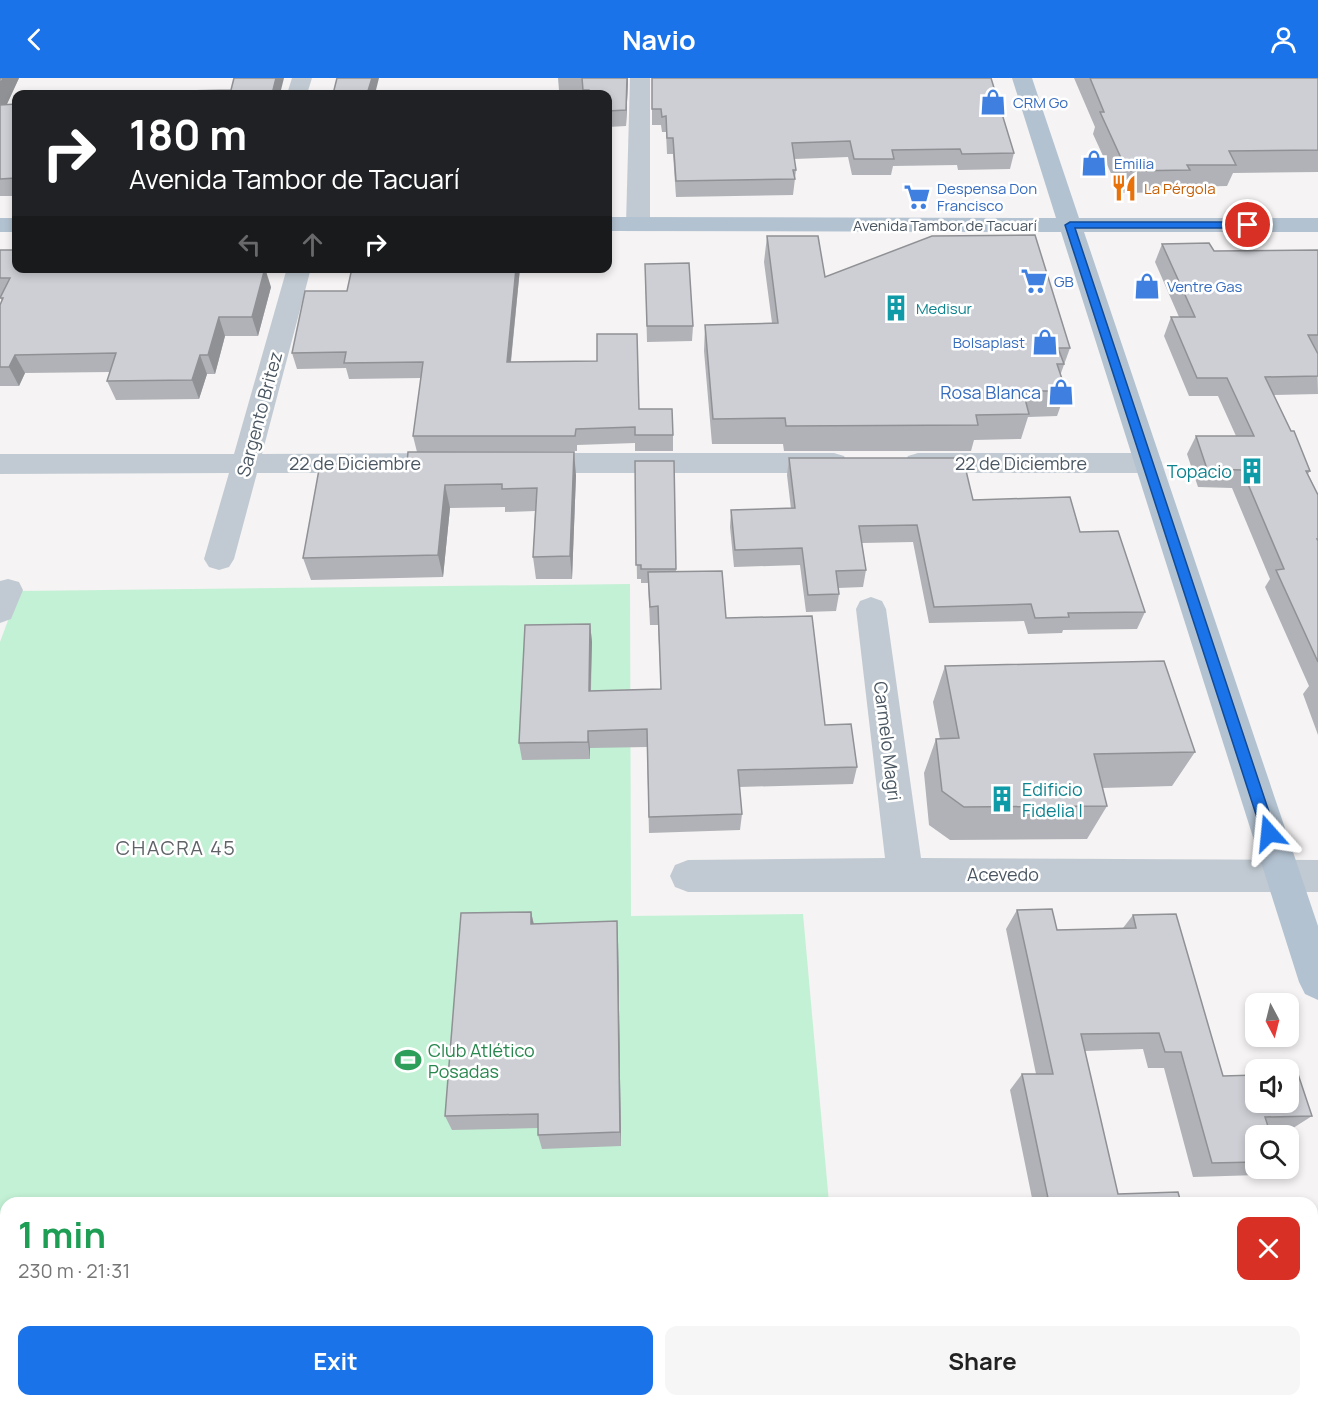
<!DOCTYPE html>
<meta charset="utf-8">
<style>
body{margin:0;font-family:Manrope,sans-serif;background:#f6f6f6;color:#222;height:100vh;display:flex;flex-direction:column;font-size:22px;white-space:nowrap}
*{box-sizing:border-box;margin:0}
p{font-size:20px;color:#767676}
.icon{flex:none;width:33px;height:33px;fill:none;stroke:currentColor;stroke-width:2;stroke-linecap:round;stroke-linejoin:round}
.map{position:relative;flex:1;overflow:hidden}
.side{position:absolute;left:0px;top:1119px;width:1318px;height:210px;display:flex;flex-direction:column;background:#fff;border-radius:18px 18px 0 0;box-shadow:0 3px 9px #0003}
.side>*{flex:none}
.top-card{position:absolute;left:12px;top:12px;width:600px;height:183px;border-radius:12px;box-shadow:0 3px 9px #0003;background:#202124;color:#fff;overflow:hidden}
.needle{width:39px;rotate:173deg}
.controls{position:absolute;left:1245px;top:915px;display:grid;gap:12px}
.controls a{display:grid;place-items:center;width:54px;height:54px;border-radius:12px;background:#fff;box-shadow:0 3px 9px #0003;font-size:30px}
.pin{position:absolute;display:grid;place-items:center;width:51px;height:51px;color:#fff;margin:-26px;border:3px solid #fff;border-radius:50%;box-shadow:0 2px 6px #0007}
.me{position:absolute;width:66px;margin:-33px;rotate:342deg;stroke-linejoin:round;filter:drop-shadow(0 0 4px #0008)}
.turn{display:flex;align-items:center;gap:21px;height:126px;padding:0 18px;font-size:27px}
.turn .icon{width:78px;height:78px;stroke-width:2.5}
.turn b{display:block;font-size:42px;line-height:51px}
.lanes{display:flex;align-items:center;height:57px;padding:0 18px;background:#0003;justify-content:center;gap:30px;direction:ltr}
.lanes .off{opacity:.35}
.round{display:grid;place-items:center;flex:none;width:63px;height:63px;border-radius:12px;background:#f6f6f6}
.head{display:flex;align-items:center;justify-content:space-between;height:102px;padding:0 18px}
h1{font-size:36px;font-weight:700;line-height:45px;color:#1e9e55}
.action{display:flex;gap:12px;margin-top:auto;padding:12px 18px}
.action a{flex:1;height:69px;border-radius:12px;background:#1a73e8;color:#fff;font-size:24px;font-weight:700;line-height:69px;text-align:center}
.action a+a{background:#f6f6f6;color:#222}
header{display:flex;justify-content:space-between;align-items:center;height:78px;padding:0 18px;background:#1a73e8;color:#fff;font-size:27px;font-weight:700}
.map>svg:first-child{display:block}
.green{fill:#c3f1d5}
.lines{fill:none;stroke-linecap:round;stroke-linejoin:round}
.minor{fill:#c1cad2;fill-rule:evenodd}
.major{fill:#b3c2d1;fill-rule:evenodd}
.wall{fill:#b0b2b7}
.shaded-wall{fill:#909195}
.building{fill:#cdcfd5;stroke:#909195;stroke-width:1.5}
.route{fill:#1a73e8;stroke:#114b97;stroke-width:1.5}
.labels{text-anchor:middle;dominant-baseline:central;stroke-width:5;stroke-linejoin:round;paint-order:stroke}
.far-shop-label{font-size:15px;fill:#366cbe;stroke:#fff;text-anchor:start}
.far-food-label{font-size:15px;fill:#c56008;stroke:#fff;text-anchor:start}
.far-street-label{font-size:15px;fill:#4a5661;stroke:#fff}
.far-culture-label{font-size:15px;fill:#0d838f;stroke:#fff;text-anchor:start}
.shop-label{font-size:18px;fill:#366cbe;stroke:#fff;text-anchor:end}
.street-label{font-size:18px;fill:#4a5661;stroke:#fff}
.culture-label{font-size:18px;fill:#0d838f;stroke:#fff;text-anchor:end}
.leisure-label{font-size:18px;fill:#27864d;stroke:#fff;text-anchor:start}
.neighbourhood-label{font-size:20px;letter-spacing:1.5px;fill:#5f6368;stroke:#fff}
</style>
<header><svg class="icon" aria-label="back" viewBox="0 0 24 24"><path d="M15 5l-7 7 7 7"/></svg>Navio<svg class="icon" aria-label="person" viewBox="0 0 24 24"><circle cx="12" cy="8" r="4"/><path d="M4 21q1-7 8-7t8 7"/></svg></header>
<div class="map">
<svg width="1318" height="1329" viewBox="0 0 1318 1329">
<rect width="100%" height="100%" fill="#f5f3f3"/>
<polygon class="green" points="630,506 631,838 803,836 829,1125 6,1125 6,1323 846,1323 847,1329 0,1329 0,564 19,513"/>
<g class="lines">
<g class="minor">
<polygon points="292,0 312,0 307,16 287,16"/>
<polygon points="630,0 650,0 650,146 646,151 630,151 626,146"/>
<polygon points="287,190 311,190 262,376 453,375 463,378 467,385 463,392 453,395 257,395 234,481 229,489 219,492 209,489 204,481 229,395 0,396 0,376 234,376"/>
<polygon points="531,375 834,375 844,378 848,385 844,392 834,395 531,395 521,392 517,385 521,378"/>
<polygon points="918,375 1148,375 1158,378 1162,385 1158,392 1148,395 918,395 908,392 904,385 908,378"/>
<polygon points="8,501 19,504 23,512 11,541 0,545 0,503"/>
<polygon points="871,519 882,523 886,531 921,780 1318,782 1318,814 688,814 675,809 670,798 675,787 688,782 885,780 856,531 860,523"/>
</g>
<g class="major">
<polygon points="1012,0 1032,0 1079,140 1318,140 1318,154 1084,154 1318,848 1318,922 1305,916 1299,904 1061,154 608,153 608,139 1056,140"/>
<rect x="0" y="140" width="16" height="14"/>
</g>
</g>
<g class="wall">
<polygon points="0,0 19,0 7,26 16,26 16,118 0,118"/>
<polygon points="558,0 628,0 626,48 608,49 608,16 583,16 583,12 559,12"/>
<polygon points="652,0 1014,75 1010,91 958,92 957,87 893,88 891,97 852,97 848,79 794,81 796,92 793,117 676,119 673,76 667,76 666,54 662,54 661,47 652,47"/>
<polygon points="1074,0 1318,0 1318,94 1233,95 1227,108 1183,109 1181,114 1120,115 1093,56 1095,49"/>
<polygon points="767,158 825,199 1070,270 1061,295 1060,295 1066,313 1057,338 1028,339 1021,361 974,362 971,373 784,373 783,366 712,366 704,273 705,247 772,245 764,184"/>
<polygon points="1162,166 1214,173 1318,172 1318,275 1317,275 1318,316 1274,317 1310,393 1308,396 1318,417 1318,657 1303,616 1309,608 1265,509 1270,501 1232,410 1198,409 1187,376 1196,358 1236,358 1218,318 1189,318 1164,258 1171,239 1179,239 1155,184"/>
<polygon points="0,172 16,190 271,209 258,258 225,258 215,296 207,296 199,321 116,322 107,303 110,294 25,295 19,308 0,308 0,227 2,223 0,219"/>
<polygon points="645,186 693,248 692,263 647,264"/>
<polygon points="520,190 511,284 639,331 673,357 673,373 635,373 635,365 577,367 577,373 417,374 413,358 421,300 349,301 346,290 297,291 292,275 347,213"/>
<polygon points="789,380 973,422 1080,454 1145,534 1137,551 1063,552 1062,555 1028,556 1024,543 929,545 913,464 862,465 866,492 863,509 838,510 839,516 836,533 806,534 800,487 734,489 730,449 731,432 791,431 787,397"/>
<polygon points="635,383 674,383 676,493 726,540 825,647 857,689 853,706 739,709 742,736 740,752 649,755 647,669 590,670 590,681 522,682 519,665 590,546 592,564 591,613 661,611 658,547 650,547 648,505 641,505 641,501 637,501"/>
<polygon points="320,386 576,397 572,501 536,501 533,479 535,433 505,434 505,429 450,430 443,499 311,502 303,480"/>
<polygon points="945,588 1195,674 1172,708 1102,710 1107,728 1087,761 950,762 929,747 924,695 936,661 940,661 933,624"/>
<polygon points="1017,832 1057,852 1123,850 1133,837 1223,998 1312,1038 1290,1052 1269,1053 1256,1058 1256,1090 1268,1090 1258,1097 1193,1099 1164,990 1148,990 1143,971 1085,973 1118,1116 1181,1125 1033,1125 1010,1012 1022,996 1036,996 1006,851"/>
<polygon points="531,834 534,846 618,863 621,1068 542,1071 538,1057 538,1050 452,1052 445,1038"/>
<polygon points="1059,1323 1312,1323 1318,1329 1060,1329"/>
</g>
<g class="shaded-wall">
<polygon points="3,0 19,0 0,41 0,7"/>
<polygon points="276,0 284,0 280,16 272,16"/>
<polygon points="372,0 379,0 375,16 367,16"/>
<polygon points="627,0 628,0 626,48 626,32"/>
<polygon points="265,190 271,209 258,258 252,239"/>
<polygon points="516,190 520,190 509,300 507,284"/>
<polygon points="219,239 225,258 215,296 208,277"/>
<polygon points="15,277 25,295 19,308 9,289"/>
<polygon points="200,277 207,296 199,321 192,302"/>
<polygon points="574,374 576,397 572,501 570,478"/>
<polygon points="445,407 450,430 443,499 438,477"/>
<polygon points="590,546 592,564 590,630 589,613"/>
<polygon points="588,653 590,670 590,681 588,664"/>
<polygon points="531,834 535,853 531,846"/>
<polygon points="617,843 618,863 621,1068 620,1054"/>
</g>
<g class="building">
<polygon points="0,0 3,0 0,7"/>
<polygon points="234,0 276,0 272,16 137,16 138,14 231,12"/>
<polygon points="337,0 372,0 367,16 333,16"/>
<polygon points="582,0 627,0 626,32 608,33 608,16 590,16 589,12 583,12"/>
<polygon points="652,0 991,0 1014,75 962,76 960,71 892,72 894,81 854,81 850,63 792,65 796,92 793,92 795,101 676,103 673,60 667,60 666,38 662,39 661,31 652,31"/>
<polygon points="1090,0 1318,0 1318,72 1229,73 1236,87 1187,87 1190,92 1127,93 1100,34 1104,34"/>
<polygon points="16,26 16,100 0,101 0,27"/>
<polygon points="1035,157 1070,270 1058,270 1064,286 1057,286 1066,313 1023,313 1029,336 976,337 978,347 786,348 785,340 713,341 705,247 778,245 767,158 818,158 825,199 932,158"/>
<polygon points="1209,165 1214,173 1318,172 1318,257 1308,257 1318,276 1318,298 1265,299 1291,353 1294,353 1310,393 1306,393 1318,417 1318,461 1317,461 1318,463 1318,584 1276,492 1284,491 1242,392 1207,391 1196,358 1254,358 1227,300 1197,300 1171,239 1195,239 1162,166"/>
<polygon points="0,172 16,172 16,190 265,190 252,239 219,239 208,277 200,277 192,302 107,303 116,275 15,277 9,289 0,289 0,227 3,220 0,220 10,200 0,200"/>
<polygon points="689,185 693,248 647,248 645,186"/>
<polygon points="352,190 516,190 507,284 597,283 597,256 637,256 639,331 672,331 673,357 635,357 635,349 576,351 575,358 413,358 423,284 344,285 346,274 292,275 305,213 347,213"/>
<polygon points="408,374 574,374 570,478 533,479 537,410 502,411 502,406 445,407 438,477 303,480 320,386 407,385"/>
<polygon points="789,380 963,380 973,422 1070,419 1080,454 1118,453 1145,534 1068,535 1069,539 1035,540 1031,526 934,529 917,447 859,448 866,492 836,493 839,516 808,517 802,470 735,472 731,432 795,430"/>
<polygon points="635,383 674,383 676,491 641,491 641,487 636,487"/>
<polygon points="722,493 726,540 812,538 825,647 851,646 857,689 738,692 742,736 649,739 647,651 588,653 588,664 519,665 525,547 590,546 589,613 661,611 658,528 650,529 648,494"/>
<polygon points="1164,583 1195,674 1094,676 1107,728 964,729 942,713 936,661 959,660 945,588"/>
<polygon points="1052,831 1057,852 1136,850 1133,837 1176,836 1223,998 1256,997 1256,1024 1288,1024 1288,997 1298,996 1312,1038 1265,1039 1271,1058 1256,1058 1256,1084 1212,1085 1181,974 1165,974 1159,955 1081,956 1118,1116 1178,1114 1181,1125 1049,1125 1022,996 1053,996 1017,832"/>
<polygon points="531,834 531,846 617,843 620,1054 538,1057 538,1036 445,1038 461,835"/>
<polygon points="1312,1281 1318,1281 1318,1329 1077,1329 1076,1323 1312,1323"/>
</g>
<polygon class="route" points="1070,144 1248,144 1253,147 1248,150 1075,150 1276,755 1269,761 1262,755 1065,147"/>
<defs>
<g id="shop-bare" transform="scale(2.07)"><path d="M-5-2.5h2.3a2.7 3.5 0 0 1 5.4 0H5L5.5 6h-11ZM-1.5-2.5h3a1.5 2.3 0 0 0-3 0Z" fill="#3f7fe0" stroke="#fff" stroke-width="2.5" paint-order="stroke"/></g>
<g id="restaurant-bare" transform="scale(2.07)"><path d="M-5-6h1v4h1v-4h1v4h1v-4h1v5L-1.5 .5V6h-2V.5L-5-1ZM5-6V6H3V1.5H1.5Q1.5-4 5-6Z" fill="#e8710a" stroke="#fff" stroke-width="2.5" paint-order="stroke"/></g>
<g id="supermarket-bare" transform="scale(2.07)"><path d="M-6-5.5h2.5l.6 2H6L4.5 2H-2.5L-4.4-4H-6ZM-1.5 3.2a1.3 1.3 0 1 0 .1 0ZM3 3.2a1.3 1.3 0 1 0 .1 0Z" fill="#3f7fe0" stroke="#fff" stroke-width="2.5" paint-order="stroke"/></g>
<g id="building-bare" transform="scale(2.07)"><path d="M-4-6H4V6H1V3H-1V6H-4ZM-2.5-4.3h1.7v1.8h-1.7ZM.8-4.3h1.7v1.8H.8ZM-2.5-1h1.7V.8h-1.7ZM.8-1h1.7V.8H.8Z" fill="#0f9aa8" stroke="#fff" stroke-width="2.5" paint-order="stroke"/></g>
<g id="stadium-bare" transform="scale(2.07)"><path d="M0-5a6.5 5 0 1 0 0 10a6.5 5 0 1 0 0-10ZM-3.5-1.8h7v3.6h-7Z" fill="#2e9e5b" stroke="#fff" stroke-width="2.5" paint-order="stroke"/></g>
</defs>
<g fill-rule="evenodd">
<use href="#shop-bare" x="993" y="24"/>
<use href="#shop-bare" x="1094" y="85"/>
<use href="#restaurant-bare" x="1124" y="110"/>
<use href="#supermarket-bare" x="917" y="119"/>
<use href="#supermarket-bare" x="1034" y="203"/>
<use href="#shop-bare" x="1147" y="208"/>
<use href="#building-bare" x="896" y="230"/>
<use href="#shop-bare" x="1045" y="264"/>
<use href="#shop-bare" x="1061" y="314"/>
<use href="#building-bare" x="1252" y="393"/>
<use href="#building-bare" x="1002" y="721"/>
<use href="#stadium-bare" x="408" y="982"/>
</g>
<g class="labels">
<g class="far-shop-label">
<text x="1013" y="24">CRM Go</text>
<text x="1114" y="85">Emilia</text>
<text x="937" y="110">Despensa Don<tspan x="937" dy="17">Francisco</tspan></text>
<text x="1054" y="203">GB</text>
<text x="1167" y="208">Ventre Gas</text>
<text x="1025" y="264" text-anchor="end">Bolsaplast</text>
</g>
<g class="far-food-label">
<text x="1144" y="110">La Pérgola</text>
</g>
<g class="far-street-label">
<text x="945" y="147">Avenida Tambor de Tacuarí</text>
</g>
<g class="far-culture-label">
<text x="916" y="230">Medisur</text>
</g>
<g class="shop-label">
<text x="1041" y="314">Rosa Blanca</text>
</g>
<g class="street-label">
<text transform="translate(259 336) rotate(-75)">Sargento Britez</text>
<text x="355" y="385">22 de Diciembre</text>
<text x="1021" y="385">22 de Diciembre</text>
<text transform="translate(888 663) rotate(83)">Carmelo Magri</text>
<text x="1003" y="796">Acevedo</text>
</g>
<g class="culture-label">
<text x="1232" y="393">Topacio</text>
<text x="1022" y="711" text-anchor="start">Edificio<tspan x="1022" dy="21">Fidelia I</tspan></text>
</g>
<g class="leisure-label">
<text x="428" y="972">Club Atlético<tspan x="428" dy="21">Posadas</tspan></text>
</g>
<g class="neighbourhood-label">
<text x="176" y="769">CHACRA 45</text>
</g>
</g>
</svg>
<div class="controls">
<a><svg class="needle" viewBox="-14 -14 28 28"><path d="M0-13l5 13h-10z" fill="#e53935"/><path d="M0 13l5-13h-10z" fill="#767676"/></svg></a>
<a><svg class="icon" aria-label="sound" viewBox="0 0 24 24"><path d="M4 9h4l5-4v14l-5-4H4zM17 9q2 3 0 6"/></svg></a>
<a><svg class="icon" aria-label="search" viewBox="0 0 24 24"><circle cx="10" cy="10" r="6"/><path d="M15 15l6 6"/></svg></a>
</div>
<div class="pin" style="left:1248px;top:147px;background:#d93025"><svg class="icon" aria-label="arrive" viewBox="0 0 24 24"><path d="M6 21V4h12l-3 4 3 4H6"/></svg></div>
<svg class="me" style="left:1269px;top:755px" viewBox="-20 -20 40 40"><path d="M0-17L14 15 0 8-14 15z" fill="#1a73e8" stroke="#fff" stroke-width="4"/></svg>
<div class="top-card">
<div class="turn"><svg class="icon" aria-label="right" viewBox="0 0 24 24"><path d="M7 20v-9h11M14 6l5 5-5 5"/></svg><div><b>180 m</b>Avenida Tambor de Tacuarí</div></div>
<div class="lanes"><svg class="icon off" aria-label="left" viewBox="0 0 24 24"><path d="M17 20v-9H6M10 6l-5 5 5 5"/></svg><svg class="icon off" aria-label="ahead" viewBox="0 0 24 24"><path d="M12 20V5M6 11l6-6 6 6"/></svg><svg class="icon" aria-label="right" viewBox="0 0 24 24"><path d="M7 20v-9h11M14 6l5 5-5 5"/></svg></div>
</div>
<section class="side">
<div class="head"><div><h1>1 min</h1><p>230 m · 21:31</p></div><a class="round" style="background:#d93025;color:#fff"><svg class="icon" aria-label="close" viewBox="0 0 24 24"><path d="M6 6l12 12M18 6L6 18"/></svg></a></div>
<div class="action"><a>Exit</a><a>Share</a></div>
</section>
</div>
